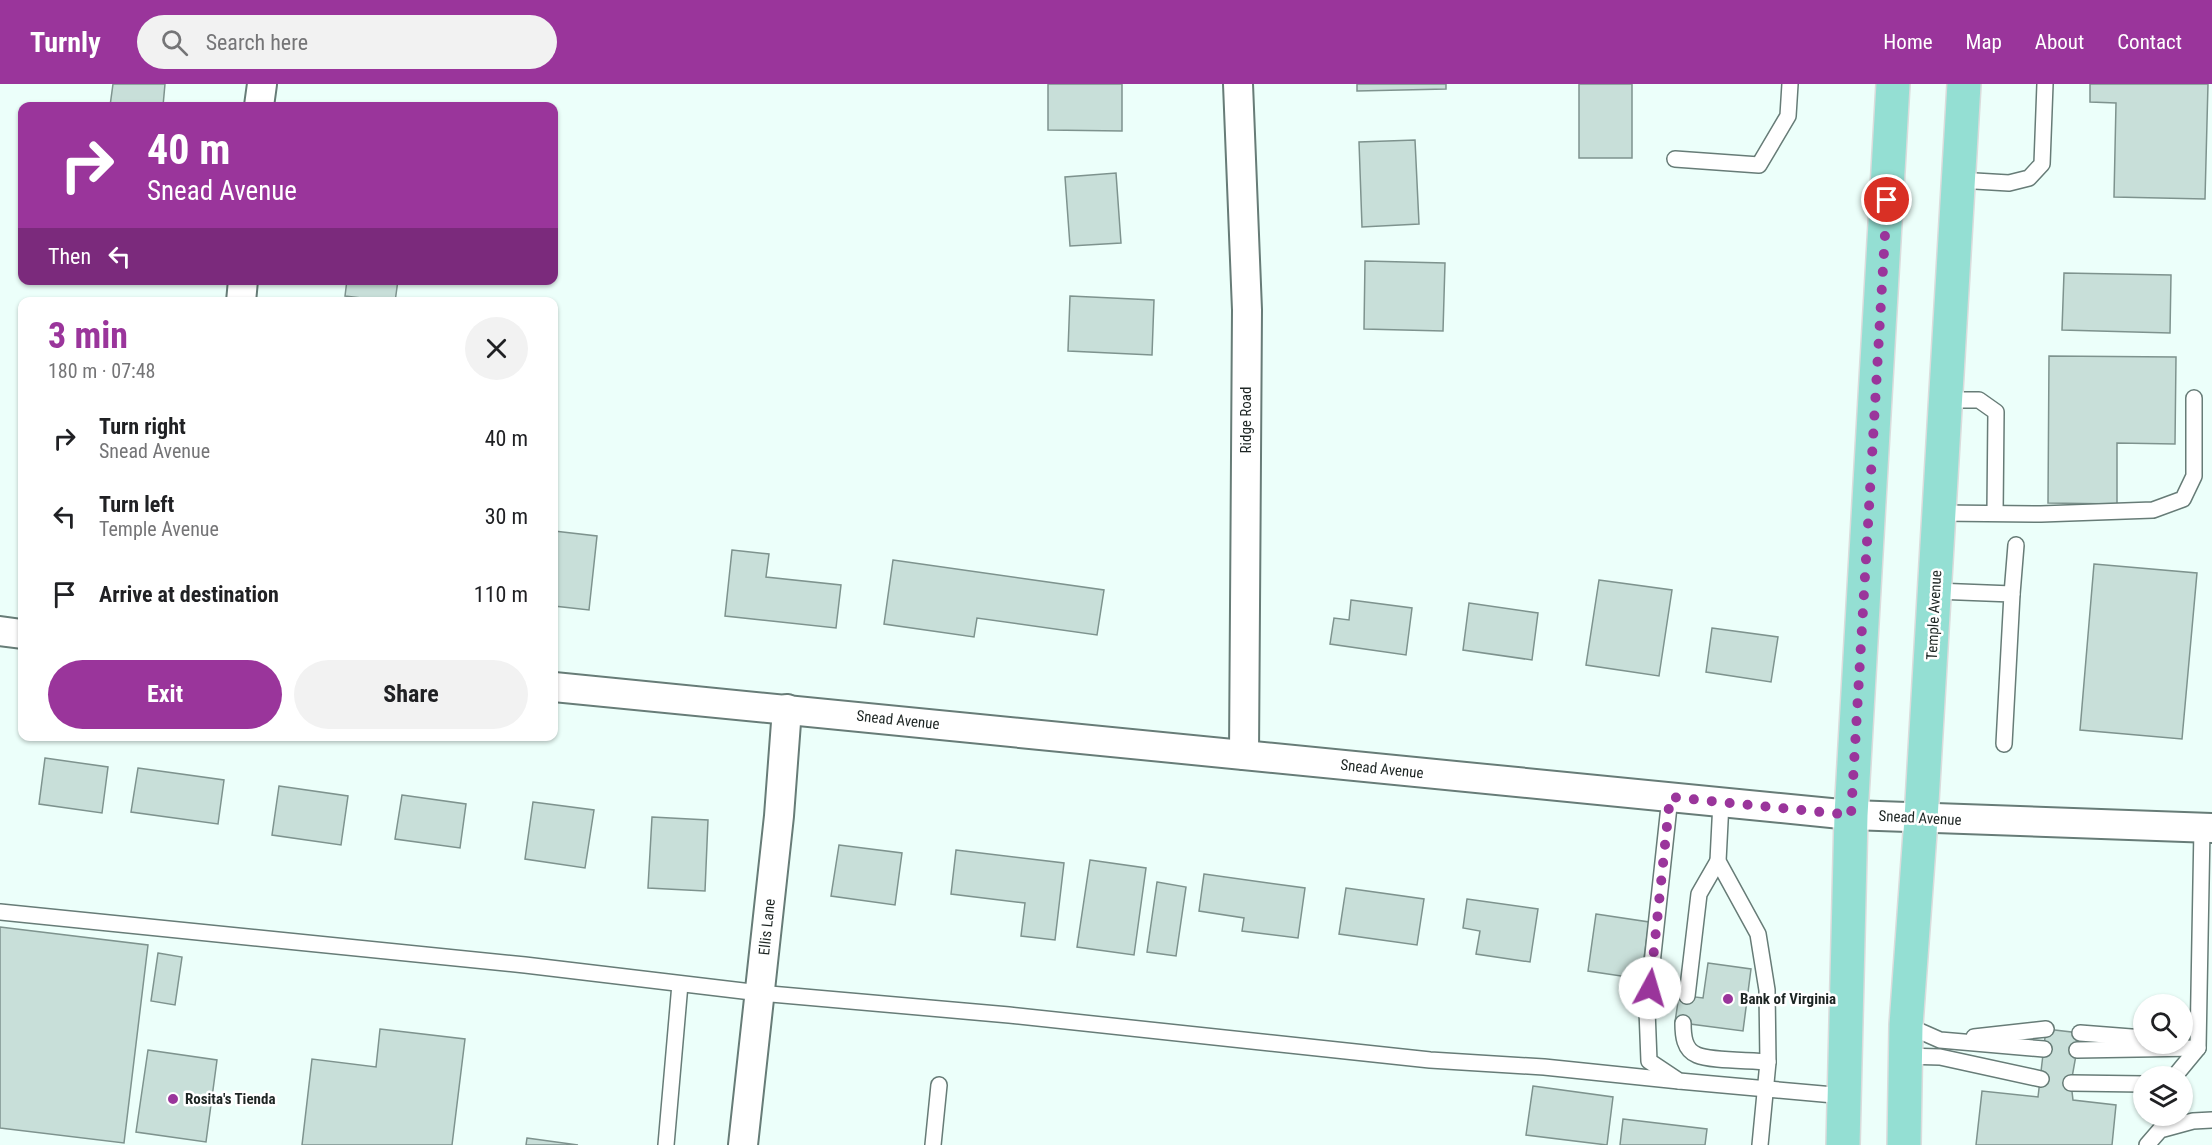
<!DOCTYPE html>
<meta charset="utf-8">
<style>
body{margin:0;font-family:"Roboto Condensed",sans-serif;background:#f2f2f2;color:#202124;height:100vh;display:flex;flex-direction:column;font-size:22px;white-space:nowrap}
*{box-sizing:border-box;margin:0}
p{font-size:20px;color:#757577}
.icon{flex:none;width:33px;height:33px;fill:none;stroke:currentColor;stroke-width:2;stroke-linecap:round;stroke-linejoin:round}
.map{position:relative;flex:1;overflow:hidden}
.sheet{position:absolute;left:18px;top:213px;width:540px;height:444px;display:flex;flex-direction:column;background:#fff;border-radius:12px;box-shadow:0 2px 4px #0004}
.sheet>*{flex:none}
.guide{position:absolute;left:18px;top:18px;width:540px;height:183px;border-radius:12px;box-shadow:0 2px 4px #0004;background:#9a359b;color:#fff;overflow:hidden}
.fabs{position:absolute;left:2133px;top:910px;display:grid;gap:12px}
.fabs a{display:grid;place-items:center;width:60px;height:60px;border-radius:50%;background:#fff;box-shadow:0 2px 4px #0004;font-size:30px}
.pin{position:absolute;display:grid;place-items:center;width:51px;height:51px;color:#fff;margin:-26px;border:3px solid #fff;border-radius:50%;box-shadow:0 2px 6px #0007}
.me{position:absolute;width:66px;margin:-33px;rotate:6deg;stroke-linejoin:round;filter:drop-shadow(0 0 4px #0008)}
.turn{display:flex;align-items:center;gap:21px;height:126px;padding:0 30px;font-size:27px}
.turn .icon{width:78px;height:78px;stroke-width:2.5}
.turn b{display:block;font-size:42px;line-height:51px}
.then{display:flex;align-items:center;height:57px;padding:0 30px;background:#0003;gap:12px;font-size:22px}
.round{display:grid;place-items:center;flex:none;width:63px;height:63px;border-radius:32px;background:#f2f2f2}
.overview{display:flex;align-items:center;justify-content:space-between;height:102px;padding:0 30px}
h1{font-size:36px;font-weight:700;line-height:45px;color:#9a359b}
.action{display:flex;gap:12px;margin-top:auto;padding:12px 30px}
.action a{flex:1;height:69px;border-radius:36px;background:#9a359b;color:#fff;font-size:24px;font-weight:700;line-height:69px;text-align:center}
.action a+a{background:#f2f2f2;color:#202124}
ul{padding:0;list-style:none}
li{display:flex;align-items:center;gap:18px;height:78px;padding:0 30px}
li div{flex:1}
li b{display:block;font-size:22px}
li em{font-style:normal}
header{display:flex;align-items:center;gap:36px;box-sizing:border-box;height:84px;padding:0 30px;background:#9a359b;color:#fff}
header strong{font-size:28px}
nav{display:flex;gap:33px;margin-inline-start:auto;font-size:21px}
.search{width:420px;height:54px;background:#f2f2f2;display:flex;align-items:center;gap:15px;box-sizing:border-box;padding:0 21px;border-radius:33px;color:#757577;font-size:22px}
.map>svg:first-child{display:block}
.building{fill:#c8dfd9;stroke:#7e938e;stroke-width:1.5}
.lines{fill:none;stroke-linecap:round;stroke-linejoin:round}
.service-casing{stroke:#677c77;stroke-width:18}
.minor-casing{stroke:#677c77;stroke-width:32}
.primary-casing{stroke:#dbdcdc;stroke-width:36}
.service{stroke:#fff;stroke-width:15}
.minor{stroke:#fff;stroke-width:28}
.primary{stroke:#94dfd3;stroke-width:33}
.route{stroke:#9a359b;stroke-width:10;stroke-dasharray:0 18}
.poi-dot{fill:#9a359b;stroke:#fff;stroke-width:2}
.labels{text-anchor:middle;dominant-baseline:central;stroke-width:5;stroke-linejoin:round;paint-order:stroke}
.street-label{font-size:15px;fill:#1d2523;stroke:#fff}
.poi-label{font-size:15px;font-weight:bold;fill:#1d2523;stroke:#fff;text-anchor:start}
</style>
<header>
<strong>Turnly</strong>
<div class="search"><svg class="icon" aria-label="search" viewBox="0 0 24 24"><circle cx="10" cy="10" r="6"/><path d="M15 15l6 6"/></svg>Search here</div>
<nav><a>Home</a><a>Map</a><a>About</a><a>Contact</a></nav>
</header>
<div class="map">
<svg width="2212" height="1061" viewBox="0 0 2212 1061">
<rect width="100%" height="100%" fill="#ecfffa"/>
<g class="building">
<polygon points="113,0 165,0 163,22 110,22"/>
<polygon points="1048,0 1122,0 1122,47 1048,46"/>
<polygon points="1357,0 1446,0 1446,5 1357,7"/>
<rect x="1579" y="0" width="53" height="74"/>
<polygon points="2090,0 2208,0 2205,115 2114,113 2116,19 2090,18"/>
<polygon points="1415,56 1419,140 1362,143 1359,58"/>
<polygon points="1116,89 1121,159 1070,162 1065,93"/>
<polygon points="1365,177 1445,179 1443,247 1364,245"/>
<polygon points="2064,189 2171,191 2170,249 2062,246"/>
<polygon points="347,196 398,196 395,218 345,212"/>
<polygon points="1070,212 1154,216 1152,271 1068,267"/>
<polygon points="2049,272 2176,273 2175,360 2117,359 2117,420 2048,419"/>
<polygon points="554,447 597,452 589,526 554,522"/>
<polygon points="732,466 769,470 766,493 841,501 836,544 725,532"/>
<polygon points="893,476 1104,506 1097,551 977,534 974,553 884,540"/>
<polygon points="2094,480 2197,489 2182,655 2080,646"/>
<polygon points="1599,496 1672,506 1659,592 1586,581"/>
<polygon points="1351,516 1412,524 1406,571 1330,560 1334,534 1349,536"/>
<polygon points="1469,519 1538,529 1532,576 1463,566"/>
<polygon points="1712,544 1778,553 1771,598 1706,588"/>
<polygon points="45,674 108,683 102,729 39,720"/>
<polygon points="138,684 224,696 218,740 131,728"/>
<polygon points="279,702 348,712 341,761 272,751"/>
<polygon points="402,711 466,720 460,764 395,755"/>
<polygon points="533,718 594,726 585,784 525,775"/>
<polygon points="652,733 708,736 705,807 648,804"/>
<polygon points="839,761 902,769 895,821 831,812"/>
<polygon points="956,766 1064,779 1055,856 1021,852 1025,819 951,810"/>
<polygon points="1090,776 1146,784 1134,871 1077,863"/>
<polygon points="1204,790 1305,804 1298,854 1242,847 1244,834 1199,827"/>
<polygon points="1157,798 1186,803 1176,872 1147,868"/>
<polygon points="1346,804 1424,815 1417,861 1339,850"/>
<polygon points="1467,815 1538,825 1530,878 1476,870 1480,847 1463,844"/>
<polygon points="1596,830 1649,838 1641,895 1588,887"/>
<polygon points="0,843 148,861 124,1059 0,1044"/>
<polygon points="158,869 182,873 175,921 151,917"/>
<polygon points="1708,879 1751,885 1743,947 1675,938 1679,911 1703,914"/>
<polygon points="380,945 465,955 452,1061 302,1061 312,975 376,983"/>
<polygon points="2046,945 2080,949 2071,999 2073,1016 2116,1021 2112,1061 1976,1061 1982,1007 2038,1013"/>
<polygon points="148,966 217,976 206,1058 136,1048"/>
<polygon points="1533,1002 1613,1013 1607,1061 1526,1051"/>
<polygon points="1623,1035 1707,1045 1705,1061 1620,1061"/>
<polygon points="527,1054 578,1061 526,1061"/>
</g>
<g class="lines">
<g class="service-casing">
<g id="service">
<polyline points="1675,75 1759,81 1788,32 1790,0"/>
<polyline points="1958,96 2009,99 2029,94 2042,80 2045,0"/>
<polyline points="1946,316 1979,316 1996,328 1995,429"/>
<polyline points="1939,429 2041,430 2153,426 2183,415 2194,392 2194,314"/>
<polyline points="1935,507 2012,510 2004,660"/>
<polyline points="2012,510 2016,461"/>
<polyline points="1670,713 1647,926 1649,977 1679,997 1845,1012"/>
<polyline points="1721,718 1718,777 1758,850 1767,906 1768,978 1760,1061"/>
<polyline points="0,828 525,881 760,909 1009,931 1430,976 1544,983 1679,997"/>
<polyline points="1687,912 1699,810 1718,777"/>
<path d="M 1683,939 C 1683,951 1684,966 1697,971 C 1710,977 1752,976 1768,978"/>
<polyline points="1906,941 1940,956 2044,965"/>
<polyline points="2080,949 2144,954"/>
<polyline points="1974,953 2046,945"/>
<polyline points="2077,966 2198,964"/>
<polyline points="1905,972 1940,973 2041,995"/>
<polyline points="2174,993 2198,964 2202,744"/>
<polyline points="2071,999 2144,1000"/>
<polyline points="666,1061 680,900"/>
<polyline points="933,1061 939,1001"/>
<polyline points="2147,1061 2160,1046 2193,1037 2212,1036"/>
</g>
</g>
<g class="minor-casing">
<g id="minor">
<polyline points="1238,0 1247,226 1244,671"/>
<polyline points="259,22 262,0"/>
<polyline points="241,218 243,196"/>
<polyline points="0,547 22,550"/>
<polyline points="554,603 1851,731 2212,744"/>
<polyline points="743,1061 779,732 787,625"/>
</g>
</g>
<g class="primary-casing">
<g id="primary">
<polyline points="1843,1061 1851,731 1893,0"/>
<polyline points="1904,1061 1906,941 1921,735 1964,0"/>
</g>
</g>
<use href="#service" class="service"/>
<use href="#minor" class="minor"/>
<use href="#primary" class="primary"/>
</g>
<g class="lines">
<polyline class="route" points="1650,904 1670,713 1851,731 1887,116"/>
</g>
<g class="poi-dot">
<circle cx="1728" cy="915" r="6"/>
<circle cx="173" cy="1015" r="6"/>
</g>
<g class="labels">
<g class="street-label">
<text transform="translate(1246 336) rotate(-90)">Ridge Road</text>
<text transform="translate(1934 531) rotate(-87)">Temple Avenue</text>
<text transform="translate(898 636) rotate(6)">Snead Avenue</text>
<text transform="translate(1382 685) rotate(6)">Snead Avenue</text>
<text transform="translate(1920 734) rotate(3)">Snead Avenue</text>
<text transform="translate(767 843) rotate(-84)">Ellis Lane</text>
</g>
<g class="poi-label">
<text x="1740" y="915">Bank of Virginia</text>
<text x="185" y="1015">Rosita's Tienda</text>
</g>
</g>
</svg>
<div class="fabs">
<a><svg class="icon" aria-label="search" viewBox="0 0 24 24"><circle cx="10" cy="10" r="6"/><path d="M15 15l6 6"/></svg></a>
<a><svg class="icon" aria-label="layers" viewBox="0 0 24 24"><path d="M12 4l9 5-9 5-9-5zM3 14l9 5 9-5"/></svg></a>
</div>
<div class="pin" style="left:1887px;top:116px;background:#d93025"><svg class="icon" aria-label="arrive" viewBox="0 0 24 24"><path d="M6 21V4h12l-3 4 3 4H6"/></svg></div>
<svg class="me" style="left:1650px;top:904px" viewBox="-20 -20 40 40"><circle r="19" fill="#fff"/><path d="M0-13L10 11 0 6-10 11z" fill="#9a359b"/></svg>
<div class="guide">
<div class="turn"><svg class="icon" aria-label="right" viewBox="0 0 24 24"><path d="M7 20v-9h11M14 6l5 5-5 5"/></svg><div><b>40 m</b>Snead Avenue</div></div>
<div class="then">Then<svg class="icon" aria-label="left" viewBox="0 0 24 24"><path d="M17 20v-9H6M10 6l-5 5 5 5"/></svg></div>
</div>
<section class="sheet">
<div class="overview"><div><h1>3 min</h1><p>180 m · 07:48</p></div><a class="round"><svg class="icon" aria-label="close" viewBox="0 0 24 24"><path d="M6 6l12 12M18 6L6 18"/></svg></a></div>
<ul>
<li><svg class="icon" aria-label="right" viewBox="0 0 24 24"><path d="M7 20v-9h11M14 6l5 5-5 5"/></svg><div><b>Turn right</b><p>Snead Avenue</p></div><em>40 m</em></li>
<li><svg class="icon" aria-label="left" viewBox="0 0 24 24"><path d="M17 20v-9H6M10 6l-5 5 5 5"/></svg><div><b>Turn left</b><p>Temple Avenue</p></div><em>30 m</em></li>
<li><svg class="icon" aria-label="arrive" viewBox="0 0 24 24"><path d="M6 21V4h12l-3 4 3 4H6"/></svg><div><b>Arrive at destination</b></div><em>110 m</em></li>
</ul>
<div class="action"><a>Exit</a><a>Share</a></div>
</section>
</div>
